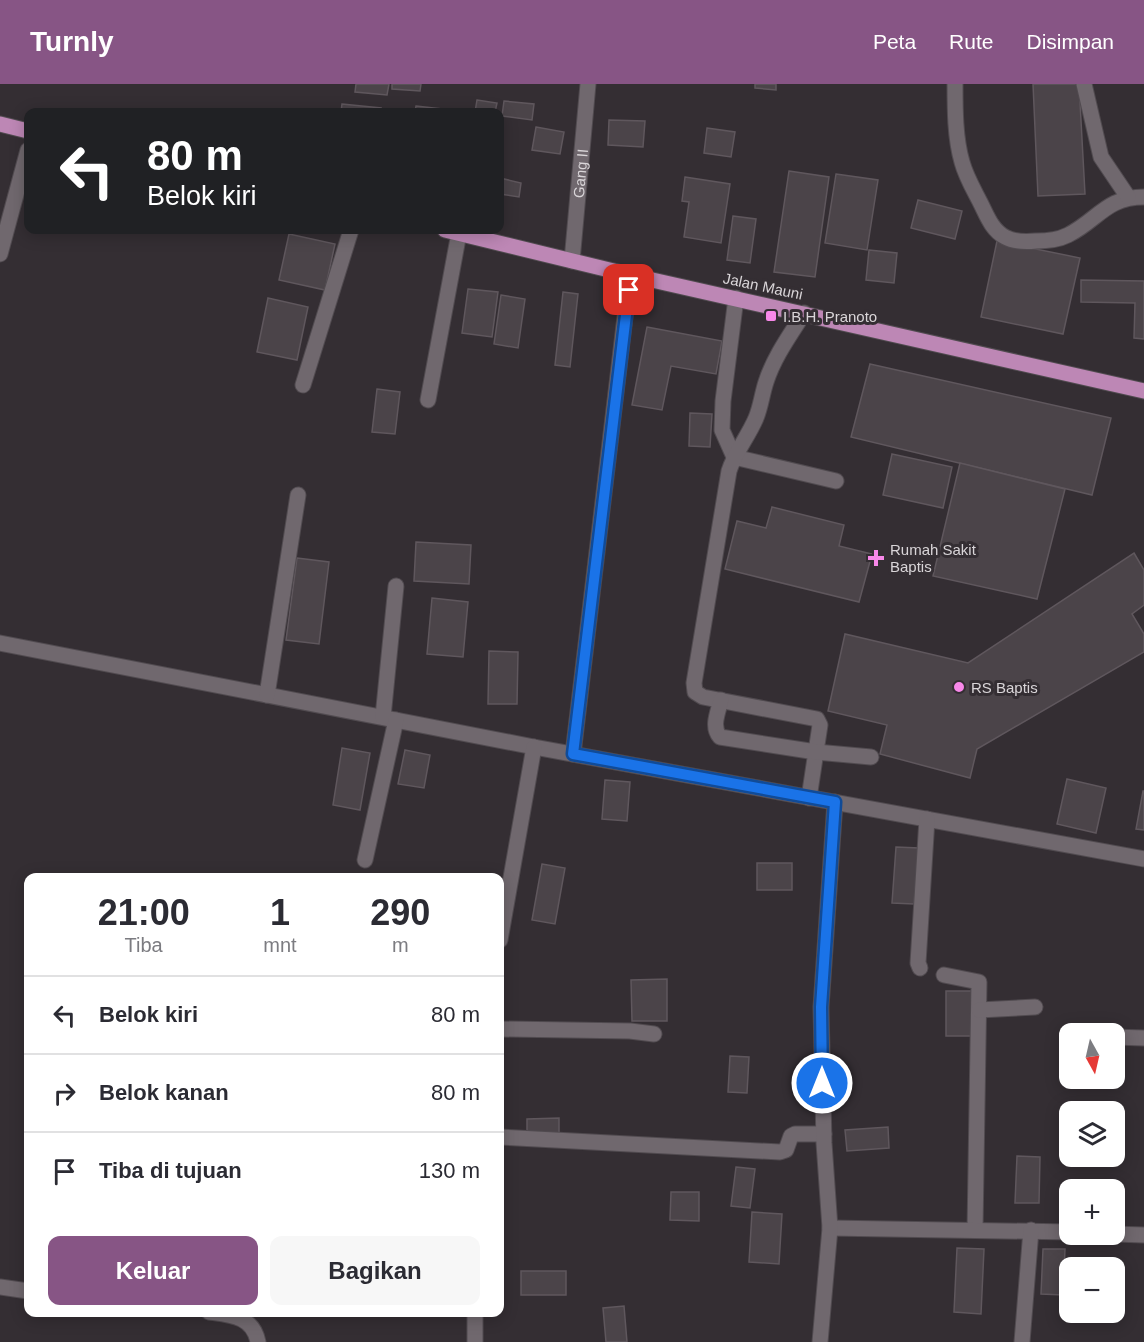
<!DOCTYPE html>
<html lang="id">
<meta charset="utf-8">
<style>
body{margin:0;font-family:Helvetica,sans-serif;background:#f7f7f7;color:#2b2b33;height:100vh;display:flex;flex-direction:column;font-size:22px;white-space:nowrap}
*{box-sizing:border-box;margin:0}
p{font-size:20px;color:#7c7c81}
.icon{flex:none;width:33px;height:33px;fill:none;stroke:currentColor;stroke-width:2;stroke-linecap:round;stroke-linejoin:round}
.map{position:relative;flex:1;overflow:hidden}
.drawer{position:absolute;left:24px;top:789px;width:480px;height:444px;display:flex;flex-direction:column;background:#fff;border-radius:12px;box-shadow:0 3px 15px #0003}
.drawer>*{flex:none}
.hud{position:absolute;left:24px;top:24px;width:480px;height:126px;border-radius:12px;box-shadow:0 3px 15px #0003;background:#202124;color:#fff;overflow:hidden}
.needle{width:39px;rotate:172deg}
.buttons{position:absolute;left:1059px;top:939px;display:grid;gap:12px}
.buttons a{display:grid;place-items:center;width:66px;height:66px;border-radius:12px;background:#fff;box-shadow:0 3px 15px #0003;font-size:30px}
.pin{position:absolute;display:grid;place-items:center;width:51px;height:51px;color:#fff;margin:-26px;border-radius:12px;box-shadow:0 3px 9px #0006}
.me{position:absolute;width:66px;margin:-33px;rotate:0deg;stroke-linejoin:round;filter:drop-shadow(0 0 4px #0008)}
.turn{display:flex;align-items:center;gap:21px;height:126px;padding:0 24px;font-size:27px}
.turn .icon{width:78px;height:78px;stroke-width:2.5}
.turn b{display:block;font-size:42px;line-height:51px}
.eta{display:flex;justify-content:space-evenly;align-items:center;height:102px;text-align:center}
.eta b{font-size:36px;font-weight:600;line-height:42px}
.action{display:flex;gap:12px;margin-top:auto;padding:12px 24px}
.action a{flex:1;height:69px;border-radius:12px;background:#875585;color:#fff;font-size:24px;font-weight:600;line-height:69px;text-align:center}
.action a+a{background:#f7f7f7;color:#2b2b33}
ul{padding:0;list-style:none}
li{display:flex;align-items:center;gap:18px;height:78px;padding:0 24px;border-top:2px solid #e1e1e2}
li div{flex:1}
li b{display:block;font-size:22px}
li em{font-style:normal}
header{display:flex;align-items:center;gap:36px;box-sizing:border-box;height:84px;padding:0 30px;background:#875585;color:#fff}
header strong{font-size:28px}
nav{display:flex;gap:33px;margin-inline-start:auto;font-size:21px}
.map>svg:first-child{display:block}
.building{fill:#4b4449;stroke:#5f575d;stroke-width:1.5}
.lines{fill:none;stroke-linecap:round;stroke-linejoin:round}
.minor-casing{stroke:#514b50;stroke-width:17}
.major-casing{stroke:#514b50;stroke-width:17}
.minor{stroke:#70686e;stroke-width:15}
.major{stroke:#bd87b5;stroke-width:15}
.route-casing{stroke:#114b97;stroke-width:15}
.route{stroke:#1a73e8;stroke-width:10}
.poi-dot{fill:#f888e9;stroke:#342e33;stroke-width:2}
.labels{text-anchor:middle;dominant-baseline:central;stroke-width:6;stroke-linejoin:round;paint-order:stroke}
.street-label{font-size:15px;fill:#d9d5d8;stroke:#342e33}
.poi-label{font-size:15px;fill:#d9d5d8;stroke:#342e33;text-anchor:start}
</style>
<header>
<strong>Turnly</strong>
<nav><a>Peta</a><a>Rute</a><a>Disimpan</a></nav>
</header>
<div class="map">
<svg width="1144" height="1258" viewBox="0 0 1144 1258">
<rect width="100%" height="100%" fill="#342e33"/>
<g class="building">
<polygon points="356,0 389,0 387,11 355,8"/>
<polygon points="392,0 421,0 420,7 392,5"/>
<polygon points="755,0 776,0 776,6 755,4"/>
<polygon points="1033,0 1079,0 1085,110 1038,112"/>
<polygon points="477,16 497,19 495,28 475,28"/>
<polygon points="504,17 534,20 532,36 502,32"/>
<polygon points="342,20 381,24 380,28 341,28"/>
<polygon points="416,22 442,25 441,28 415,28"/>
<polygon points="609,36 645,37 643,63 608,61"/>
<polygon points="536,43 564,48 560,70 532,66"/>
<polygon points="707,44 735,48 731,73 704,69"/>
<polygon points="789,87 829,93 815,193 774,188"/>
<polygon points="836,90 878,96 867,166 825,159"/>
<polygon points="685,93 730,100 721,159 684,153 689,118 682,117"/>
<polygon points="500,94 521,99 519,113 500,110"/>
<polygon points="918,116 962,127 955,155 911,144"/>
<polygon points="733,132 756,135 750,179 727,176"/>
<polygon points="289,150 335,160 325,206 279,196"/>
<polygon points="997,157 1080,174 1063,250 981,233"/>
<polygon points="869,166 897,169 894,199 866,196"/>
<polygon points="1081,196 1144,197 1144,255 1134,254 1135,219 1081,218"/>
<polygon points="468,205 498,208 492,253 462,249"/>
<polygon points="563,208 578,210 570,283 555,281"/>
<polygon points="501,211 525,215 518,264 494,260"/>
<polygon points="268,214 308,223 297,276 257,268"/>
<polygon points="647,243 722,257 716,290 671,282 662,326 632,321"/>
<polygon points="870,280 1111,334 1092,411 851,353"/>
<polygon points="377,305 400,308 395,350 372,348"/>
<polygon points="690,329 712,330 710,363 689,362"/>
<polygon points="892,370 952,383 943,424 883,411"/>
<polygon points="960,379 1065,405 1037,515 933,492"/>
<polygon points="772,423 844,441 839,462 872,470 859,518 725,485 737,437 766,444"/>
<polygon points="416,458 471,461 469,500 414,497"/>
<polygon points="1134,469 1144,486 1144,521 1132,530 1144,550 1144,568 977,665 970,694 880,670 887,641 828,627 845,550 968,579"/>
<polygon points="297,474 329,478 319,560 286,556"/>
<polygon points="432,514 468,518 463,573 427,570"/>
<polygon points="489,567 518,568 517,620 488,620"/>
<polygon points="342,664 370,669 360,726 333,721"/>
<polygon points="405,666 430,671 424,704 398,700"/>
<polygon points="1067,695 1106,704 1096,749 1057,740"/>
<polygon points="605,696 630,698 627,737 602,735"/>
<polygon points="1143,707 1144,707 1144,746 1136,745"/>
<polygon points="896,763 919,764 914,820 892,819"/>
<rect x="757" y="779" width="35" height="27"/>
<polygon points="542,780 565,784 555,840 532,836"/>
<polygon points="667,895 667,937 632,937 631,896"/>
<rect x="946" y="907" width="27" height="45"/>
<polygon points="730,972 749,973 747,1009 728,1008"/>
<polygon points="559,1034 559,1050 527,1050 527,1035"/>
<polygon points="888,1043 889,1064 847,1067 845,1046"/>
<polygon points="1017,1072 1040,1073 1039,1119 1015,1119"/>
<polygon points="736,1083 755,1085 750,1124 731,1122"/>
<polygon points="671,1108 699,1108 699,1137 670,1136"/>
<polygon points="752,1128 782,1130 779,1180 749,1178"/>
<polygon points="957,1164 984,1165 981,1230 954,1228"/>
<polygon points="1043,1165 1065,1165 1063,1211 1041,1210"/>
<rect x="521" y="1187" width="45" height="24"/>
<polygon points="624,1222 627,1258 606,1258 603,1224"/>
</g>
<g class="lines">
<g class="minor-casing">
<g id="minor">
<path d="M 955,0 C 955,25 955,54 962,78 C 966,93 974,106 981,120 C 987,132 992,146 1005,153 C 1014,158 1026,158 1036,157 C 1047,157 1058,156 1068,151 C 1098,136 1106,113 1144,113"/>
<polyline points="1084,0 1101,73 1128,113"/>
<polyline points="0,170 28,66"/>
<path id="s1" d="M 572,177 L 588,0"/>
<polyline points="736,214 723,317 722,346 734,373 836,397"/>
<path d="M 804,229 C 790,251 774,273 766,298 C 762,310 761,322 756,334 C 748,353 735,368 729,387 L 694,599 L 695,608 L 703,613 L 817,635 L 820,641 L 809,714"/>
<polyline points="303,301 351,146"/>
<polyline points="428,316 459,149"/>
<polyline points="0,559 534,663 1144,775"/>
<polyline points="267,611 298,411"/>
<path d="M 721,616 C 718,628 711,643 720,653 L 816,668 L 871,673"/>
<polyline points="383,633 396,502"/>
<polyline points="573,670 630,191"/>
<polyline points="365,776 396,636"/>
<polyline points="500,856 534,663"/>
<polyline points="920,884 918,879 927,735"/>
<polyline points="944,891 979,898 975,1146"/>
<polyline points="979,926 1035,923"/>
<polyline points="500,945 630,947 654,950"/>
<polyline points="1114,953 1144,954"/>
<polyline points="500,1053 780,1068 786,1066 791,1052 795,1050 824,1050"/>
<polyline points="830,1144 1070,1148"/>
<polyline points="1114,1150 1144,1151"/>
<polyline points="0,1203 28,1207"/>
<path d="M 209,1228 C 231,1231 253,1232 258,1258"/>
<polyline points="475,1258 475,1228"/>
<polyline points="820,1258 830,1144 824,1059 821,923 835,718"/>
<polyline points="1022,1258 1031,1146"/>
</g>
</g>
<g class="major-casing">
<g id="major">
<polyline points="0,40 28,47"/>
<polyline points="445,146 630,191 1144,307"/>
</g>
</g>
<use href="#minor" class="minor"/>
<use href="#major" class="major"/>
</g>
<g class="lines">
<g class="route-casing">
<polyline id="route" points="629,206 573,670 835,718 821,923 822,999"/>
</g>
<use href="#route" class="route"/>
</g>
<g class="poi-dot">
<rect x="765" y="226" width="12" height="12" rx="3"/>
<path d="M873 465h6v6h6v6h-6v6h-6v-6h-6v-6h6z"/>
<circle cx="959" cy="603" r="6"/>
</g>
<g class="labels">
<g class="street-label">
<text stroke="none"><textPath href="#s1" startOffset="88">Gang II</textPath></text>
<text transform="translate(763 202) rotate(12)">Jalan Mauni</text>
</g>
<g class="poi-label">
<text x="783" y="232">I.B.H. Pranoto</text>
<text x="890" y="465">Rumah Sakit<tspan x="890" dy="17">Baptis</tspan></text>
<text x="971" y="603">RS Baptis</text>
</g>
</g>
</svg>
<div class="buttons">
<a><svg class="needle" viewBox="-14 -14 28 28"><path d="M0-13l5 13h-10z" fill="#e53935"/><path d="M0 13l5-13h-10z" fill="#7c7c81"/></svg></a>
<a><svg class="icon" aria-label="layers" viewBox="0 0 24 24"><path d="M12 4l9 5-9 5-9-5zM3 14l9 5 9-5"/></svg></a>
<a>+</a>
<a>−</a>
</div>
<div class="pin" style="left:629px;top:206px;background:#d93025"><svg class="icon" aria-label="arrive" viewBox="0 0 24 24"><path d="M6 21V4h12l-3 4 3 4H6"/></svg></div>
<svg class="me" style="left:822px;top:999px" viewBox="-20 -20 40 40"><circle r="17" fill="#1a73e8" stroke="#fff" stroke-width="3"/><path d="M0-11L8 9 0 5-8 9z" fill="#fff"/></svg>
<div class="hud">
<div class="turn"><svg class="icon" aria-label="left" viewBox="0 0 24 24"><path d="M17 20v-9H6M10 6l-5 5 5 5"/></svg><div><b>80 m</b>Belok kiri</div></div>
</div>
<section class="drawer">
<div class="eta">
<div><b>21:00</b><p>Tiba</p></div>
<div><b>1</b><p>mnt</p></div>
<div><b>290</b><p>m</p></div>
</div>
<ul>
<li><svg class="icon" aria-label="left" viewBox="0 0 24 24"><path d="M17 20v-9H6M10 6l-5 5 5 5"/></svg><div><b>Belok kiri</b></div><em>80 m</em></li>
<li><svg class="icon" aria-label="right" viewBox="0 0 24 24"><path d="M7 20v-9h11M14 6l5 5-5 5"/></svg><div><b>Belok kanan</b></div><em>80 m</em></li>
<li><svg class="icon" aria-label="arrive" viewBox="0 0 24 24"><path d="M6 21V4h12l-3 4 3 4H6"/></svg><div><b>Tiba di tujuan</b></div><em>130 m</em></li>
</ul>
<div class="action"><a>Keluar</a><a>Bagikan</a></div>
</section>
</div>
